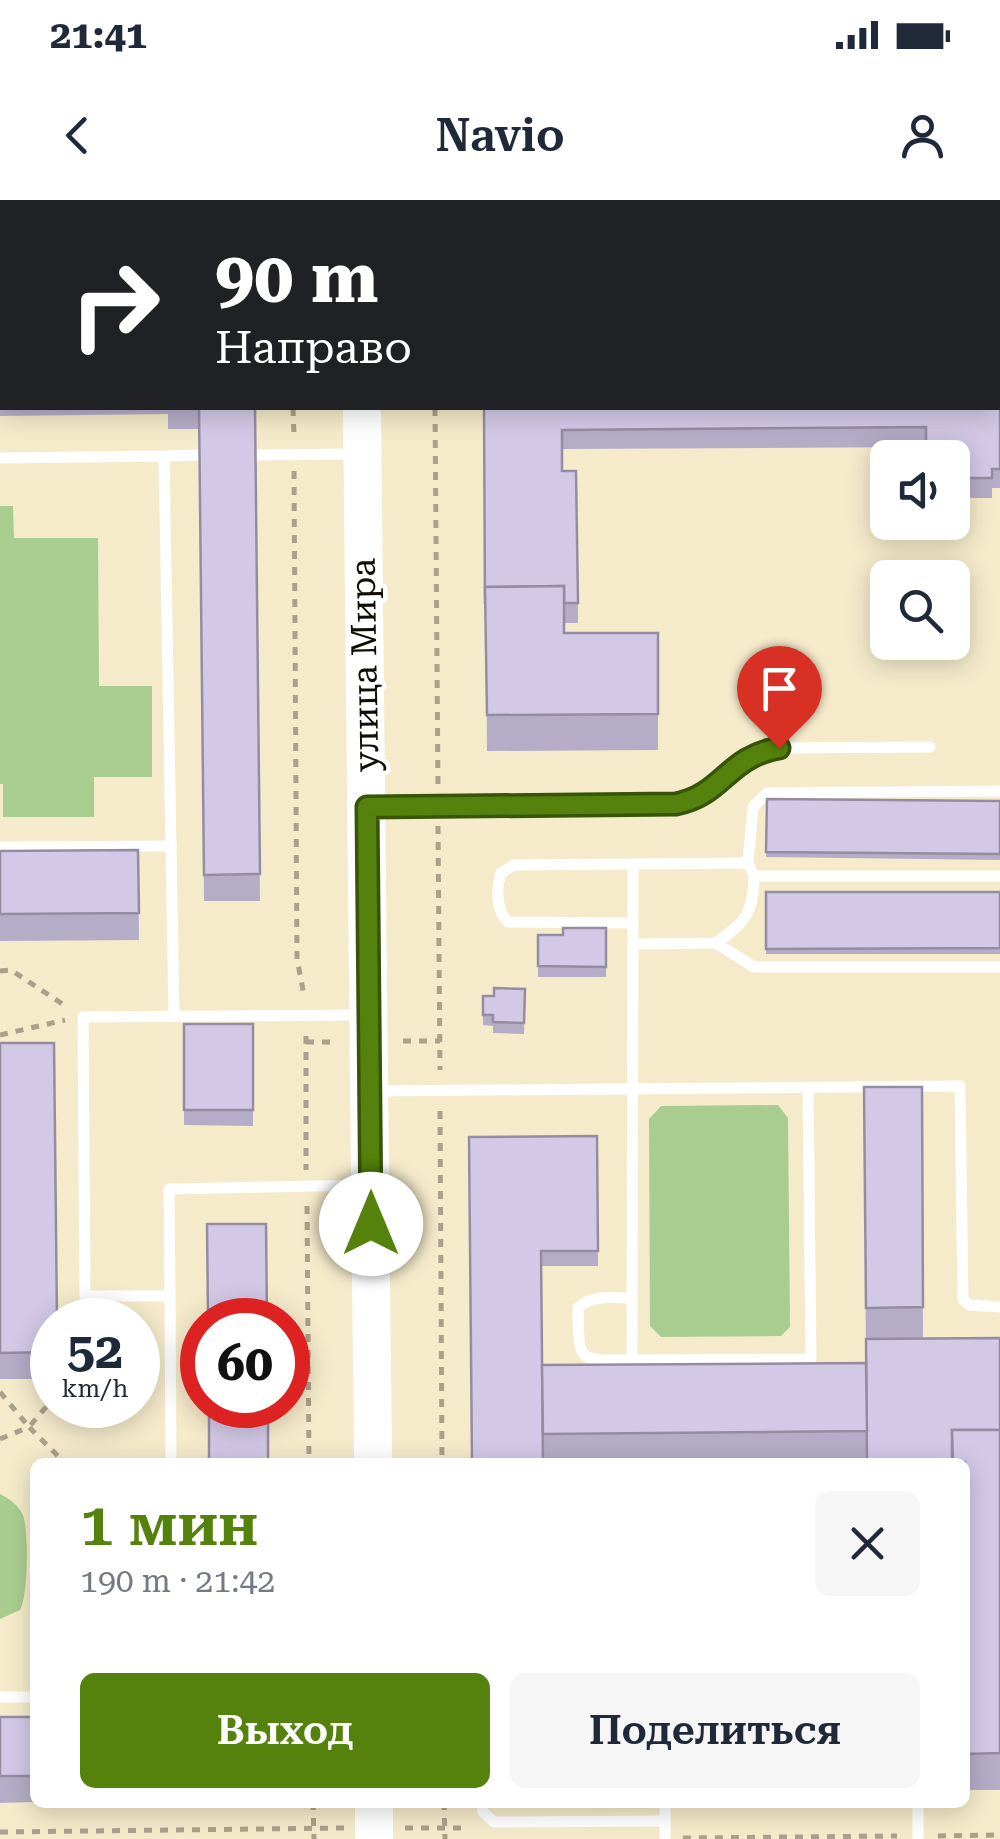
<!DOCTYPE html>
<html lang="ru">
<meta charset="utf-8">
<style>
body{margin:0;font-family:"Roboto Serif",serif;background:#f6f6f7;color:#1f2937;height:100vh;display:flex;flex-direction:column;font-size:38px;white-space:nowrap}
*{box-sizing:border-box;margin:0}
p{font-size:32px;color:#747a83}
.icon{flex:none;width:55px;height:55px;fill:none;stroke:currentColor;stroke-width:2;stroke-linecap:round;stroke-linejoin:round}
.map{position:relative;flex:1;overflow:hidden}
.panel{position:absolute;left:30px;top:1258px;width:940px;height:350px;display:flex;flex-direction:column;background:#fff;border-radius:15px;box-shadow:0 5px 25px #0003}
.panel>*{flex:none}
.banner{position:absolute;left:0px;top:0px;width:1000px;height:210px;box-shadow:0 5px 25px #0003;background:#202124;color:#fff;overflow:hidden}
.controls{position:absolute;left:870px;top:240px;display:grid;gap:20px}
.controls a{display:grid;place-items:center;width:100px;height:100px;border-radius:15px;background:#fff;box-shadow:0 5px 25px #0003;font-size:50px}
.speed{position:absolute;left:30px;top:1098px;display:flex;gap:20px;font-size:50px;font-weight:700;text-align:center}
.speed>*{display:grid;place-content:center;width:130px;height:130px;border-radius:50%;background:#fff;box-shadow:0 5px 25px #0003;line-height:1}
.speed small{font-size:25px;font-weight:400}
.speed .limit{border:15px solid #d22;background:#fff;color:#111}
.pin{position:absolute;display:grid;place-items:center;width:85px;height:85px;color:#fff;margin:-102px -42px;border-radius:50% 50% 50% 0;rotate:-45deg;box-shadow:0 0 10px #0007}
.pin .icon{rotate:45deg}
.me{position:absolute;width:110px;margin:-55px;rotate:0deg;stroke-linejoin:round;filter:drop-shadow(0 0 8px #0008)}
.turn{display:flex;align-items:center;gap:35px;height:210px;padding:0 50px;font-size:45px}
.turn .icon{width:130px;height:130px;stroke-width:2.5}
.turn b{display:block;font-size:70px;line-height:85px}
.round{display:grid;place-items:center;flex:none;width:105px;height:105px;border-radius:15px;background:#f6f6f7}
.headline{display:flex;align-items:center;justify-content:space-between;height:170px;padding:0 50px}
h1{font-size:60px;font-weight:600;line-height:75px;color:#55820c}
.primary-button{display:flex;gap:20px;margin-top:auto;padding:20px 50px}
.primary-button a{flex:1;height:115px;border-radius:15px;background:#55820c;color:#fff;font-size:40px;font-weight:600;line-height:115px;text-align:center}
.primary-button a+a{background:#f6f6f7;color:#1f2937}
.status{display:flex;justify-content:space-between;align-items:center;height:70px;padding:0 50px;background:#fff;direction:ltr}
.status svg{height:28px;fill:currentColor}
header{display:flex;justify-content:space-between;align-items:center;height:130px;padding:0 50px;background:#fff;font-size:45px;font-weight:600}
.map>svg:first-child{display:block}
.green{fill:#a9cd91}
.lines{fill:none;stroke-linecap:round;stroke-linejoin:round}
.path{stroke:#a9a189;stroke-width:5;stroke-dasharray:8 8;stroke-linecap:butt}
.lane{stroke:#fff;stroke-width:11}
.street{stroke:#fff;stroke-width:22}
.primary{stroke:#fff;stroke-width:38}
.wall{fill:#b5adc7}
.building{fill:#d3c9e7;stroke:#948da2;stroke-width:2.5}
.route-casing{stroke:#375408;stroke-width:25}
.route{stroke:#55820c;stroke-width:18}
.labels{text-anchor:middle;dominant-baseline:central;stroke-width:9;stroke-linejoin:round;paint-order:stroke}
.street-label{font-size:35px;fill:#100d04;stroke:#fff}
</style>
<div class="status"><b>21:41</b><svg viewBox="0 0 49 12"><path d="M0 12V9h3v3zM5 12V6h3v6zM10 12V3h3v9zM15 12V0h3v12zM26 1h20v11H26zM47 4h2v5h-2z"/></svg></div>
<header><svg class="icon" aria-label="back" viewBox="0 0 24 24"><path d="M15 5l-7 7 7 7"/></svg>Navio<svg class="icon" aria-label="person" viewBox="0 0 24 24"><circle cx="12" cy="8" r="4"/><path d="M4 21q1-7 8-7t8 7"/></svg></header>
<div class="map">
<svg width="1000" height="1639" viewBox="0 0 1000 1639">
<rect width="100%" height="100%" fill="#f5ebcb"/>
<g class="green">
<polygon points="0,306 13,306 14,338 98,338 99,486 152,486 152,577 94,577 94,617 3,617 3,584 0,584"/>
<polygon points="778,905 788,918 790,1127 781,1136 661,1137 650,1126 649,919 661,906"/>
<path d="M 0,1294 C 10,1299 18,1305 23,1315 C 29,1333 28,1395 20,1410 L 0,1419 Z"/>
</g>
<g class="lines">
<g class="path">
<polyline points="172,0 172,2"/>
<polyline points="292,0 292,2"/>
<polyline points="433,0 433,2"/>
<polyline points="293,208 294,235"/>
<polyline points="435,208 438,590"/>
<polyline points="294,271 297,759 304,795"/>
<polyline points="438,626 440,870"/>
<polyline points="0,771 11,770 67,807"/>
<polyline points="0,835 65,820"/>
<polyline points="306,836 306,970"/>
<polyline points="403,841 440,841"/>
<polyline points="306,842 337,842"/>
<polyline points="440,911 442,1262"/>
<polyline points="307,1006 309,1262"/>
<polyline points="0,1192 29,1227 52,1200"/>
<polyline points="0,1239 29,1227 64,1262"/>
<polyline points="313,1602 314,1639"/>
<polyline points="444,1602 445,1639"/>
<polyline points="405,1628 469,1628"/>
<polyline points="0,1632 344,1628"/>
<polyline points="938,1636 1000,1635"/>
<polyline points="683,1638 897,1636"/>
</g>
<g class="lane">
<polyline points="255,255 355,254"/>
<polyline points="164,256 199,255"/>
<polyline points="0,258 164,256 174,814"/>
<path d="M 371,607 L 676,604 C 723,596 727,557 779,548 L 930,547"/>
<polyline points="0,647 171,646"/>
<polyline points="748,663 753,607 767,593 1000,591"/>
<polyline points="633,665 632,1160 811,1159 808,887"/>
<path d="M 633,723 L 508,722 C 496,711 496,688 501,673 L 514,665 L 748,663 L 754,676 L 1000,676"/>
<polyline points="716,743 754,767 1000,767"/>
<path d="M 633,744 L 716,743 C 746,721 753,715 754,676"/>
<polyline points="377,891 960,886 963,1099 969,1105 1000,1107"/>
<polyline points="170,1096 169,989 366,985"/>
<path d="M 632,1160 C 577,1160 579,1164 578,1108 C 592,1094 614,1098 632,1098"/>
<polyline points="171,1262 170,1096 85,1096 83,817 364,815"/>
<polyline points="0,1497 35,1497"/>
<polyline points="482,1602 483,1612 494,1622 665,1621"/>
<polyline points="918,1602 918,1639"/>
<polyline points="665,1639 665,1602"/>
</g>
<g class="street">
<polyline points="0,24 2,24"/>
<polyline points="0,125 2,125"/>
</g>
<g class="primary">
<polyline points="360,0 360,2"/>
<polyline points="362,208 373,1262"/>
<polyline points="374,1602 374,1639"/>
</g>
</g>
<g class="wall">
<polygon points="0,129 2,129 2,208 255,208 260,701 204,701 199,229 168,229 168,214 0,216"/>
<polygon points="1000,147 1000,288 992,288 992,298 961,298 961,288 952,289 952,258 926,258 926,247 562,249 562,271 578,403 578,423 564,423 564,433 658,433 658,550 487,551 484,208"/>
<polygon points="767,599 1000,601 1000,660 766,657"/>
<polygon points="138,650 139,740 0,741 0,651"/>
<rect x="766" y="692" width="234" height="62"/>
<polygon points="606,728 606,777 538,777 538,735 563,735"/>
<polygon points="525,789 524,834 493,833 493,826 483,825 483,796 494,796"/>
<polygon points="184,824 253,824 253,926 184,925"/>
<polygon points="0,843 52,1120 52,1179 0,1179"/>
<polygon points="864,887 922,887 923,1138 1000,1138 1000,1590 965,1590 965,1262 472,1262 469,937 597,936 598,1066 541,1066 542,1178 866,1163"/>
<polygon points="0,1517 35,1517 35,1602 0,1603"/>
</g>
<g class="building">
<rect x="0" y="129" width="2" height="60"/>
<polygon points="998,147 1000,147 1000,269 992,269 992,278 961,278 961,269 952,269 952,258 934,258 934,253 926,253 926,227 562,230 562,271 576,271 578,403 564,403 564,386 485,387 485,404 484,208 998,208"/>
<polygon points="199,208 255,208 260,674 204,675"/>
<polygon points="564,386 564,433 658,433 658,514 487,515 485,387"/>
<polygon points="767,599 1000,601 1000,654 766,652"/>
<polygon points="138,650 139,713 0,714 0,651"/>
<polygon points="766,692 1000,692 1000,748 766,749"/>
<polygon points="563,728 606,728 606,767 538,766 538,735 563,735"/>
<polygon points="494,788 525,789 524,823 493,822 493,815 483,815 483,796 494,796"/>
<rect x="184" y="824" width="69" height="86"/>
<polygon points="0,843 54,843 57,1120 52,1120 52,1152 0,1153"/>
<polygon points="864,887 922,887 923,1107 866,1108"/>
<polygon points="597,936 598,1051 541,1051 543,1262 472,1262 469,937"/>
<polygon points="207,1024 266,1024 267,1120 208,1120"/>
<polygon points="1000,1138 1000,1230 952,1230 952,1261 867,1262 866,1139"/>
<polygon points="866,1163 867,1231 543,1234 542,1165"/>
<rect x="209" y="1205" width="59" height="57"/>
<polygon points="952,1230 1000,1230 1000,1553 965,1554 965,1262 953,1262"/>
<rect x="0" y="1517" width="35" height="59"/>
</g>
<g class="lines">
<g class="route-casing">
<path id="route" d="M 371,1024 L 367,607 L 676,604 C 723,595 727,557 779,548"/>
</g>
<use href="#route" class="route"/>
</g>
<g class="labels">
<g class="street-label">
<text transform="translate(365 465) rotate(-91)">улица Мира</text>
</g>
</g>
</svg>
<div class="controls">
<a><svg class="icon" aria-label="sound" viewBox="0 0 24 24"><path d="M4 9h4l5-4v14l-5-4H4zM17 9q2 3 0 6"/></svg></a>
<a><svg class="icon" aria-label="search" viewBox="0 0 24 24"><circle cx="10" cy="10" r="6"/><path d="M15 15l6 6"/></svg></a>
</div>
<div class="speed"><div>52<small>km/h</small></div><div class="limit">60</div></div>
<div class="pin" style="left:779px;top:548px;background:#d93025"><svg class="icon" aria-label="arrive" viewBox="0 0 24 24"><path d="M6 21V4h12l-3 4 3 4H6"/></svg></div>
<svg class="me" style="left:371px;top:1024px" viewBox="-20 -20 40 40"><circle r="19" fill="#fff"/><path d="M0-13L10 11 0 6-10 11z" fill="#55820c"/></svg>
<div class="banner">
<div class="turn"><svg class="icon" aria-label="right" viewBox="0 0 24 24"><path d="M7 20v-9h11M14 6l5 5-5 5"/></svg><div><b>90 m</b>Направо</div></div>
</div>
<section class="panel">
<div class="headline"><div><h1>1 мин</h1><p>190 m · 21:42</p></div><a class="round"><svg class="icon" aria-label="close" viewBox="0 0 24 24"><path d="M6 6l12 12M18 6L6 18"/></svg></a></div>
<div class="primary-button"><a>Выход</a><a>Поделиться</a></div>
</section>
</div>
